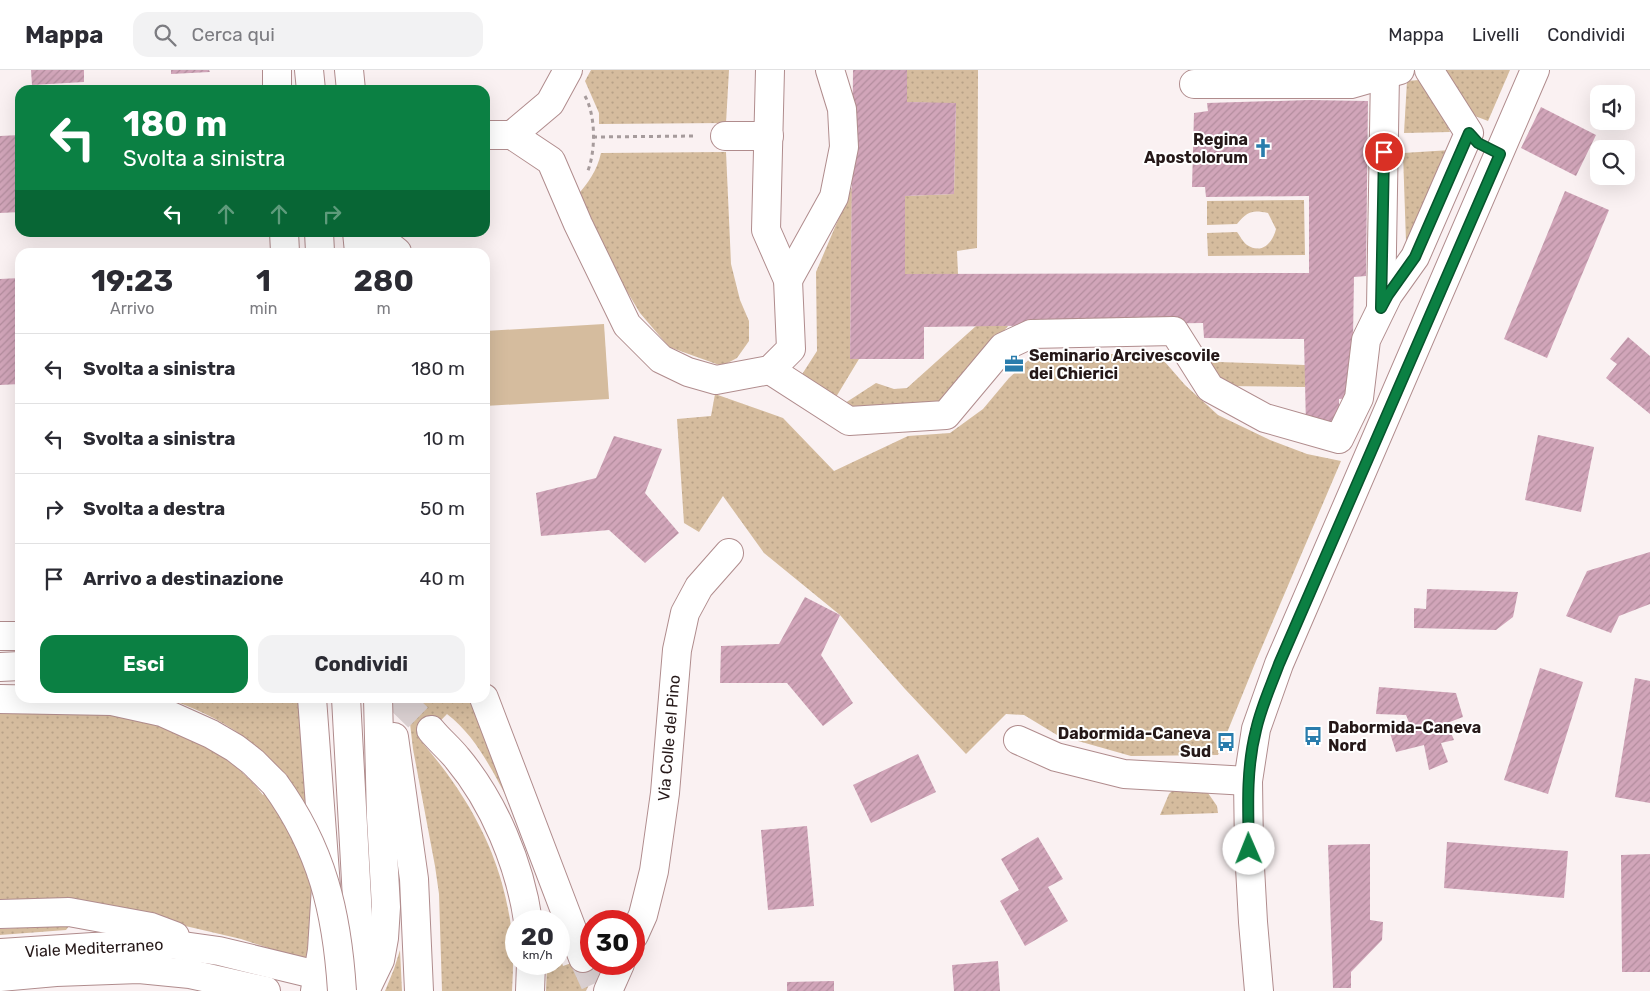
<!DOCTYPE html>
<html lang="it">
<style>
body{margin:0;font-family:Rubik,sans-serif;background:#f2f2f3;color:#2b2b33;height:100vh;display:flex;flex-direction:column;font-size:19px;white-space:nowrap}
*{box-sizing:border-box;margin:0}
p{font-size:16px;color:#7c7c81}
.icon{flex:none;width:28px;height:28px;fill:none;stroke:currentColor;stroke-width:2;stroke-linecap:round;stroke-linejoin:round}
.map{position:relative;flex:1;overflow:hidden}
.details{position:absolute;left:15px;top:178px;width:475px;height:455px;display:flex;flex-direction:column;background:#fff;border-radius:15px;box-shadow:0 5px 20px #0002}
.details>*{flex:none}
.banner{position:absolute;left:15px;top:15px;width:475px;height:152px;border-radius:15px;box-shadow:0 5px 20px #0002;background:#0b8043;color:#fff;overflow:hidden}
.controls{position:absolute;left:1590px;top:15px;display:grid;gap:10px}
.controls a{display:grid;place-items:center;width:45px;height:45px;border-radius:10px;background:#fff;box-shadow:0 5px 20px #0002;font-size:25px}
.speed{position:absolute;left:505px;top:840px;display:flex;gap:10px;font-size:25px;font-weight:700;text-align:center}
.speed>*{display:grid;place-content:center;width:65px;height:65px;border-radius:50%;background:#fff;box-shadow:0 5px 20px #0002;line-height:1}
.speed small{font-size:12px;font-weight:400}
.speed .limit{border:8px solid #d22;background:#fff;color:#111}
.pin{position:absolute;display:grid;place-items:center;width:42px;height:42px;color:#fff;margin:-21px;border:2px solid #fff;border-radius:50%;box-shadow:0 1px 5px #0007}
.me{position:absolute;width:55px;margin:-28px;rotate:359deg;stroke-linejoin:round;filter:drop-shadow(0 0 4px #0008)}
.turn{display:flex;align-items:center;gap:18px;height:105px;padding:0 25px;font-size:22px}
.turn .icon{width:65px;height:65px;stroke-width:2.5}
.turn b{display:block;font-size:35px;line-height:42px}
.lanes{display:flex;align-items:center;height:48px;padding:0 25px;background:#0003;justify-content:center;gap:25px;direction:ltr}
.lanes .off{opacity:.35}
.eta{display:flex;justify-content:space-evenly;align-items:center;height:85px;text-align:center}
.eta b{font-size:30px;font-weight:700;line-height:35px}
.action{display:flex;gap:10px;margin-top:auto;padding:10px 25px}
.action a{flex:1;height:58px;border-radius:15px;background:#0b8043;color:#fff;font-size:20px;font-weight:700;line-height:58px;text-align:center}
.action a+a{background:#f2f2f3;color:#2b2b33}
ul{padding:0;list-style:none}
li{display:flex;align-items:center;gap:15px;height:70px;padding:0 25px;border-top:1px solid #e1e1e2}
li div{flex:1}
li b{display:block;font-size:19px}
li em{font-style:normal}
header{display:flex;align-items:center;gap:30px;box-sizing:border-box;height:70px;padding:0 25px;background:#fff;border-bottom:1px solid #e1e1e2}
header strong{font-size:24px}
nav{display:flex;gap:28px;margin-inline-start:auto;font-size:18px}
.search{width:350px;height:45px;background:#f2f2f3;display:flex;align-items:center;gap:12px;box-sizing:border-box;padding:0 18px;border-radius:15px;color:#7c7c81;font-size:19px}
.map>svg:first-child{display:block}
.green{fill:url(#green-dots)}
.pitch{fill:#d5bc9e}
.building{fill:url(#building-hatch)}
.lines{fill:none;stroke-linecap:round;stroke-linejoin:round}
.major-tunnel{stroke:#dad0d1;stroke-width:28;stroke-dasharray:28 14;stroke-linecap:butt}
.highway-tunnel{stroke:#dad0d1;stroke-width:28;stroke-dasharray:28 14;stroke-linecap:butt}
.minor-casing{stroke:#b08c8d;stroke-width:30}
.major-casing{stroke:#b08c8d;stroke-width:30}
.highway-casing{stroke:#b08c8d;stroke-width:30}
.path{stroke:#a69b9c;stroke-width:3;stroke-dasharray:4 4;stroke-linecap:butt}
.minor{stroke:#fff;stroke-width:28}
.major{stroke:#fff;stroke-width:28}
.highway{stroke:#fff;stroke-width:28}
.highway-bridge-casing{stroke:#b08c8d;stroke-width:30;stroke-linecap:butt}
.highway-bridge{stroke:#fff;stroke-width:28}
.route-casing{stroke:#07532c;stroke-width:12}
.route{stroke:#0b8043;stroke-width:9}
.labels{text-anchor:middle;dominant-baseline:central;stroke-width:4;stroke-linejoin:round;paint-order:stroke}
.poi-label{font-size:16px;font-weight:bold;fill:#251818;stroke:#fff;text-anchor:end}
.street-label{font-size:16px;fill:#251818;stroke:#fff}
</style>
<header>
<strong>Mappa</strong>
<div class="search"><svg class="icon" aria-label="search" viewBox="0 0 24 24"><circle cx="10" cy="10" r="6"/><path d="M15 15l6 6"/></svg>Cerca qui</div>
<nav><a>Mappa</a><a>Livelli</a><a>Condividi</a></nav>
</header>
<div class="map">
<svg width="1650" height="921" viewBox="0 0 1650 921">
<defs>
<pattern id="green-dots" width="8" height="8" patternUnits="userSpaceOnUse" patternTransform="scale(1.25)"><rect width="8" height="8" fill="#d5bc9e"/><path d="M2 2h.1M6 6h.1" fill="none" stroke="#b7a187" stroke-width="1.8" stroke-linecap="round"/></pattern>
<pattern id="building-hatch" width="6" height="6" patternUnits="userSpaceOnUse" patternTransform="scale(1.25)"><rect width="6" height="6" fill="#d1a5b9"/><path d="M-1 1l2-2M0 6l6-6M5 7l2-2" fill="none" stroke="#b38d9e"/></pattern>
</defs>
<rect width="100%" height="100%" fill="#faf1f2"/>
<g class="green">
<polygon points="591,0 729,0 726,53 599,54 599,43 585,11"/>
<polygon points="907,0 978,0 977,178 957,181 958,204 905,204 905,126 954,124 956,34 907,32"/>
<polygon points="1442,0 1510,0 1488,51 1462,41"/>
<polygon points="1419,10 1432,16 1450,62 1404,63 1407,11"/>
<polygon points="1451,80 1406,172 1403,83"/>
<path d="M 726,82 L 731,194 L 740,230 L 749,251 L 749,271 L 737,288 L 722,296 L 669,277 L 640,243 L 586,153 L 576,127 C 588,113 597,101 601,83 Z"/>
<polygon points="852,117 850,289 859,289 833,332 799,309 817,281 816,202"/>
<path d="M 1304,130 L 1305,185 L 1208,186 L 1207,163 L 1237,162 C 1240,166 1243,172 1247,175 C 1262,185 1273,172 1276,159 L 1268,143 C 1252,140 1248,141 1237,154 L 1207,155 L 1207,131 Z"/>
<polygon points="976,256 1008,256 941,336 855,341 842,335 876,313 894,319 907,318"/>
<polygon points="1200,279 1218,292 1305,295 1305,317 1225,316"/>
<polygon points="1035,284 1158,284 1185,315 1218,345 1270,370 1307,384 1341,391 1256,591 1218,685 1131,686 1057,665 1024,645 1006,644 966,684 905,619 840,545 764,483 723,426 699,462 684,453 677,349 711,346 715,324 783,348 834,401 908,366 950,363 983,339 1009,308"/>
<path d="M 165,628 L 303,628 L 314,804 L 308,891 L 241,869 L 100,836 L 0,831 L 0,641 C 22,641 43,641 65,642 C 75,642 86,641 96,642 C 157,650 224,674 263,725 L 283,705 C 271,692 259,678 244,667 C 221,650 193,637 165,628 Z"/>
<path d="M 407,628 L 469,628 L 510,733 C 492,701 477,667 447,644 L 421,671 C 470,728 503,787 512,864 C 514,883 513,902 512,921 L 442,921 L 439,824 L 435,796 L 413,679 Z"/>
<polygon points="1173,720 1208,723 1217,736 1218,743 1160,745 1169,724"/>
<polygon points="51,856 69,856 66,860 0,865 0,859"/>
<polygon points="400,880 402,921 385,921 394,899"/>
<polygon points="559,883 563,896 591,886 591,894 599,894 586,921 546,921 547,894 559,894"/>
</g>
<polygon class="pitch" points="604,254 609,329 485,336 485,261"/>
<g class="building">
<polygon points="31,0 84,0 84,12 32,15"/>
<polygon points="171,0 209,0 210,2 171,4"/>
<polygon points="853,0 907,0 907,32 956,33 954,124 905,126 905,204 1309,203 1309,126 1206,127 1205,117 1192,117 1194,43 1208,41 1207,33 1309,30 1368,31 1366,206 1354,207 1352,328 1339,329 1339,355 1306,356 1304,269 1204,268 1203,253 924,257 924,289 850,289"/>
<polygon points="1541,37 1596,65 1576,106 1521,78"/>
<polygon points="20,65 20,142 0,143 0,66"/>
<polygon points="1565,121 1609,140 1547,288 1504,269"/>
<polygon points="20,208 20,314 0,315 0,209"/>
<polygon points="1628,267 1650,286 1650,344 1606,308 1617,294 1610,289"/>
<polygon points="1538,365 1594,377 1581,442 1525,430"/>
<polygon points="614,366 662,379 645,423 679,463 645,493 609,460 541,466 536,423 596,408"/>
<polygon points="1650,482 1650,534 1619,546 1611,563 1566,546 1587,501"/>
<polygon points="1427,519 1518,522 1513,547 1496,560 1414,558 1414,538 1426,539"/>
<polygon points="805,527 840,545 821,585 853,633 823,656 787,613 720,613 721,576 779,574"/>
<polygon points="1540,598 1583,612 1548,724 1504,710"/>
<polygon points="1635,608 1650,611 1650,733 1615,727"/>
<polygon points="1379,617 1456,623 1463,647 1447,653 1454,670 1441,673 1448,692 1429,700 1424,675 1396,682 1389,660 1410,655 1406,645 1376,644"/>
<polygon points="918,684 936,722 871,753 853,715"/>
<polygon points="807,756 814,836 768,840 761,760"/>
<polygon points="1038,767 1063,809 1048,817 1068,851 1025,876 1000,831 1019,820 1001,789"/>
<polygon points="1447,772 1568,781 1564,828 1444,818"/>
<polygon points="1370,774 1370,850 1383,852 1382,870 1351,902 1351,918 1333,918 1328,775"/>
<polygon points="1650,784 1650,902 1622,902 1621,785"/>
<polygon points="998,891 1000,921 954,921 952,895"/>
<polygon points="834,911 834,921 787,921 787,912"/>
</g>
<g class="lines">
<polyline class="major-tunnel" points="398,628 431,660"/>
<polyline class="highway-tunnel" points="583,888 598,921"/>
<g class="minor-casing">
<g id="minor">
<polyline points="1194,14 1351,14 1400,0"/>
<polyline points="485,65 512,65 551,91 578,154 627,255 661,289 688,302 716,310 770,300 791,279 788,210 766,160 770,0"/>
<polyline points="512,65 550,33 568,0"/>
<polyline points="725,66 769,66"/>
<polyline points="372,162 397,182"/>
<polyline points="788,210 834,127 844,77 842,39 830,0"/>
<polyline points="1381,237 1385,4"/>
<polyline points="770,300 849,351 946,345 1003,277 1031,264 1174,261 1210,318 1265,348 1339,369 1359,328 1366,270 1388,225 1415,187 1469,63 1429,0"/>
<polyline points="1018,670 1056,687 1124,704 1248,711"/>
<polyline points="634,865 643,845 654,801 665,723 677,580 685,543 699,517 729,483"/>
<polyline points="608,921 620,894"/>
<polyline points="1259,921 1253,852 1249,779 1248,711 1256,659 1279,594 1535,0"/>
</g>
</g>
<g class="major-casing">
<g id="major">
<polyline points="277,0 277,20"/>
<polyline points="309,0 311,20"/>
<polyline points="349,0 351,20"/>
<polyline points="284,162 285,182"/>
<polyline points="319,162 320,182"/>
<polyline points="357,162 359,182"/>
<polyline points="0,566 20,566"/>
<polyline points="0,597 20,596"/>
<polyline points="346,628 362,921"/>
<path d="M 431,660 C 439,670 449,678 457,688 C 494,732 520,795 528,851"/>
<polyline points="394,667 414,809 419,921"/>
<polyline points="365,921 380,890 384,868 386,837 381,747 378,628"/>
<polyline points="530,921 531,894"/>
</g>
</g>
<g class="highway-casing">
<g id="highway">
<polyline points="312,628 326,817 322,880 315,921"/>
<polyline points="484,628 583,888"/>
<polyline points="0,629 112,631 162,642 211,664 235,678 253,692 275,714"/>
<polyline points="0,844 69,842 151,857 175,866"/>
<polyline points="0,883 93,877 169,874 219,881 305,902"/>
<polyline points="0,907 56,902 139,899 190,904 266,921"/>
</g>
</g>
<g class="path">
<path d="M 585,26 C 596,46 596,82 587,103"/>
<polyline points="593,67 697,66"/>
</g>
<use href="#minor" class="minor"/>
<use href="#major" class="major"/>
<use href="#highway" class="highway"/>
<g class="highway-bridge-casing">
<path id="highway-bridge" d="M 275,714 C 322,779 337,842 342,921"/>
</g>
<use href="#highway-bridge" class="highway-bridge"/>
</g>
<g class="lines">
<g class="route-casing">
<path id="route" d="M 1249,779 C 1248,739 1246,699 1256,660 C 1261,637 1271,616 1279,594 L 1500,84 L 1478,73 L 1469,63 L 1415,187 L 1388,225 L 1381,238 L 1384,82"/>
</g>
<use href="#route" class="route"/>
</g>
<defs>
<g id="church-bare" transform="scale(1.5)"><path d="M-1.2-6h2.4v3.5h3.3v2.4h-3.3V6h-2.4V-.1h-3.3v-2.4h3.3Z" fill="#297cac" stroke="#fff" stroke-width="2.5" paint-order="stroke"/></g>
<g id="office-bare" transform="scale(1.5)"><path d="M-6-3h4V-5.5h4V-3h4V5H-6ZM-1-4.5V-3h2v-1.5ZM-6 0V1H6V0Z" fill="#297cac" stroke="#fff" stroke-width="2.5" paint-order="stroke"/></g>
<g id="bus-bare" transform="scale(1.5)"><path d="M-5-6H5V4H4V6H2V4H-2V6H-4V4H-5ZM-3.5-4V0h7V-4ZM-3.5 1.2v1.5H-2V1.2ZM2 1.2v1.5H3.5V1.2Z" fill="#297cac" stroke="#fff" stroke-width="2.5" paint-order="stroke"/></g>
</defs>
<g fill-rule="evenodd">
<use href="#church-bare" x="1263" y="78"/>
<use href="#office-bare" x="1014" y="294"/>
<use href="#bus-bare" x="1313" y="666"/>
<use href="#bus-bare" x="1226" y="672"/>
</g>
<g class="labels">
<g class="poi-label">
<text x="1248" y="69">Regina<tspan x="1248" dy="18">Apostolorum</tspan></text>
<text x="1029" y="285" text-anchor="start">Seminario Arcivescovile<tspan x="1029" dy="18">dei Chierici</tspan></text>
<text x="1328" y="657" text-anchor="start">Dabormida-Caneva<tspan x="1328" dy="18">Nord</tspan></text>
<text x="1211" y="663">Dabormida-Caneva<tspan x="1211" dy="18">Sud</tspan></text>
</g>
<g class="street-label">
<text transform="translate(669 668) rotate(-85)">Via Colle del Pino</text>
<text transform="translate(94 878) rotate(-3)">Viale Mediterraneo</text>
</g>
</g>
</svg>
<div class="controls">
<a><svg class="icon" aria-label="sound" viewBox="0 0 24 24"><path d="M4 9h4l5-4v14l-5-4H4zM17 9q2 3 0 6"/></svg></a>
<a><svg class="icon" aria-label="search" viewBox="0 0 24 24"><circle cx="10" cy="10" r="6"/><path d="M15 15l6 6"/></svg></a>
</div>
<div class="speed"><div>20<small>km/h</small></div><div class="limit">30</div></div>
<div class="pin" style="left:1384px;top:82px;background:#d93025"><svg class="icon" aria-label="arrive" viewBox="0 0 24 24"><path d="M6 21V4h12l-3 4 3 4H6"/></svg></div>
<svg class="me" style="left:1249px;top:779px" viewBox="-20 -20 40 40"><circle r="19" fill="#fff"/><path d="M0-13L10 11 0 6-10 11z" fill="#0b8043"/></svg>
<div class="banner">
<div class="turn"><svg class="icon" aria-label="left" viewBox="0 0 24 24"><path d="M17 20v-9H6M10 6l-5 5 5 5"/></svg><div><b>180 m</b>Svolta a sinistra</div></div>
<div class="lanes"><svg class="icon" aria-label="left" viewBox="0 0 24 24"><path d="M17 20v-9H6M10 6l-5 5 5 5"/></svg><svg class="icon off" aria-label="ahead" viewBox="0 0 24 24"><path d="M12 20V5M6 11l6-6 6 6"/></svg><svg class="icon off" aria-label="ahead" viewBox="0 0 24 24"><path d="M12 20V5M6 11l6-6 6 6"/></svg><svg class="icon off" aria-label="right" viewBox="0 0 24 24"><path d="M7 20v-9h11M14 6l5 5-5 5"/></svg></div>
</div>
<section class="details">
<div class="eta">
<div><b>19:23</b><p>Arrivo</p></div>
<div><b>1</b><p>min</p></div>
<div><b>280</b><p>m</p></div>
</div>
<ul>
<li><svg class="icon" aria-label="left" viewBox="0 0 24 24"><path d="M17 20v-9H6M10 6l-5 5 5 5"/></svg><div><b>Svolta a sinistra</b></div><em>180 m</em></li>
<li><svg class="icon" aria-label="left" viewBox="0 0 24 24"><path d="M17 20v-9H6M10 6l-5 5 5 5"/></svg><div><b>Svolta a sinistra</b></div><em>10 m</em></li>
<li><svg class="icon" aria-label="right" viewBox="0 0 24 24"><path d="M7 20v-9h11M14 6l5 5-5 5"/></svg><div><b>Svolta a destra</b></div><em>50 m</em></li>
<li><svg class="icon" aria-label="arrive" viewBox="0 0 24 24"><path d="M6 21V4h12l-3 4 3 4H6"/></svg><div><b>Arrivo a destinazione</b></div><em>40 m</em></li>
</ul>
<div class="action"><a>Esci</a><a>Condividi</a></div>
</section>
</div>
